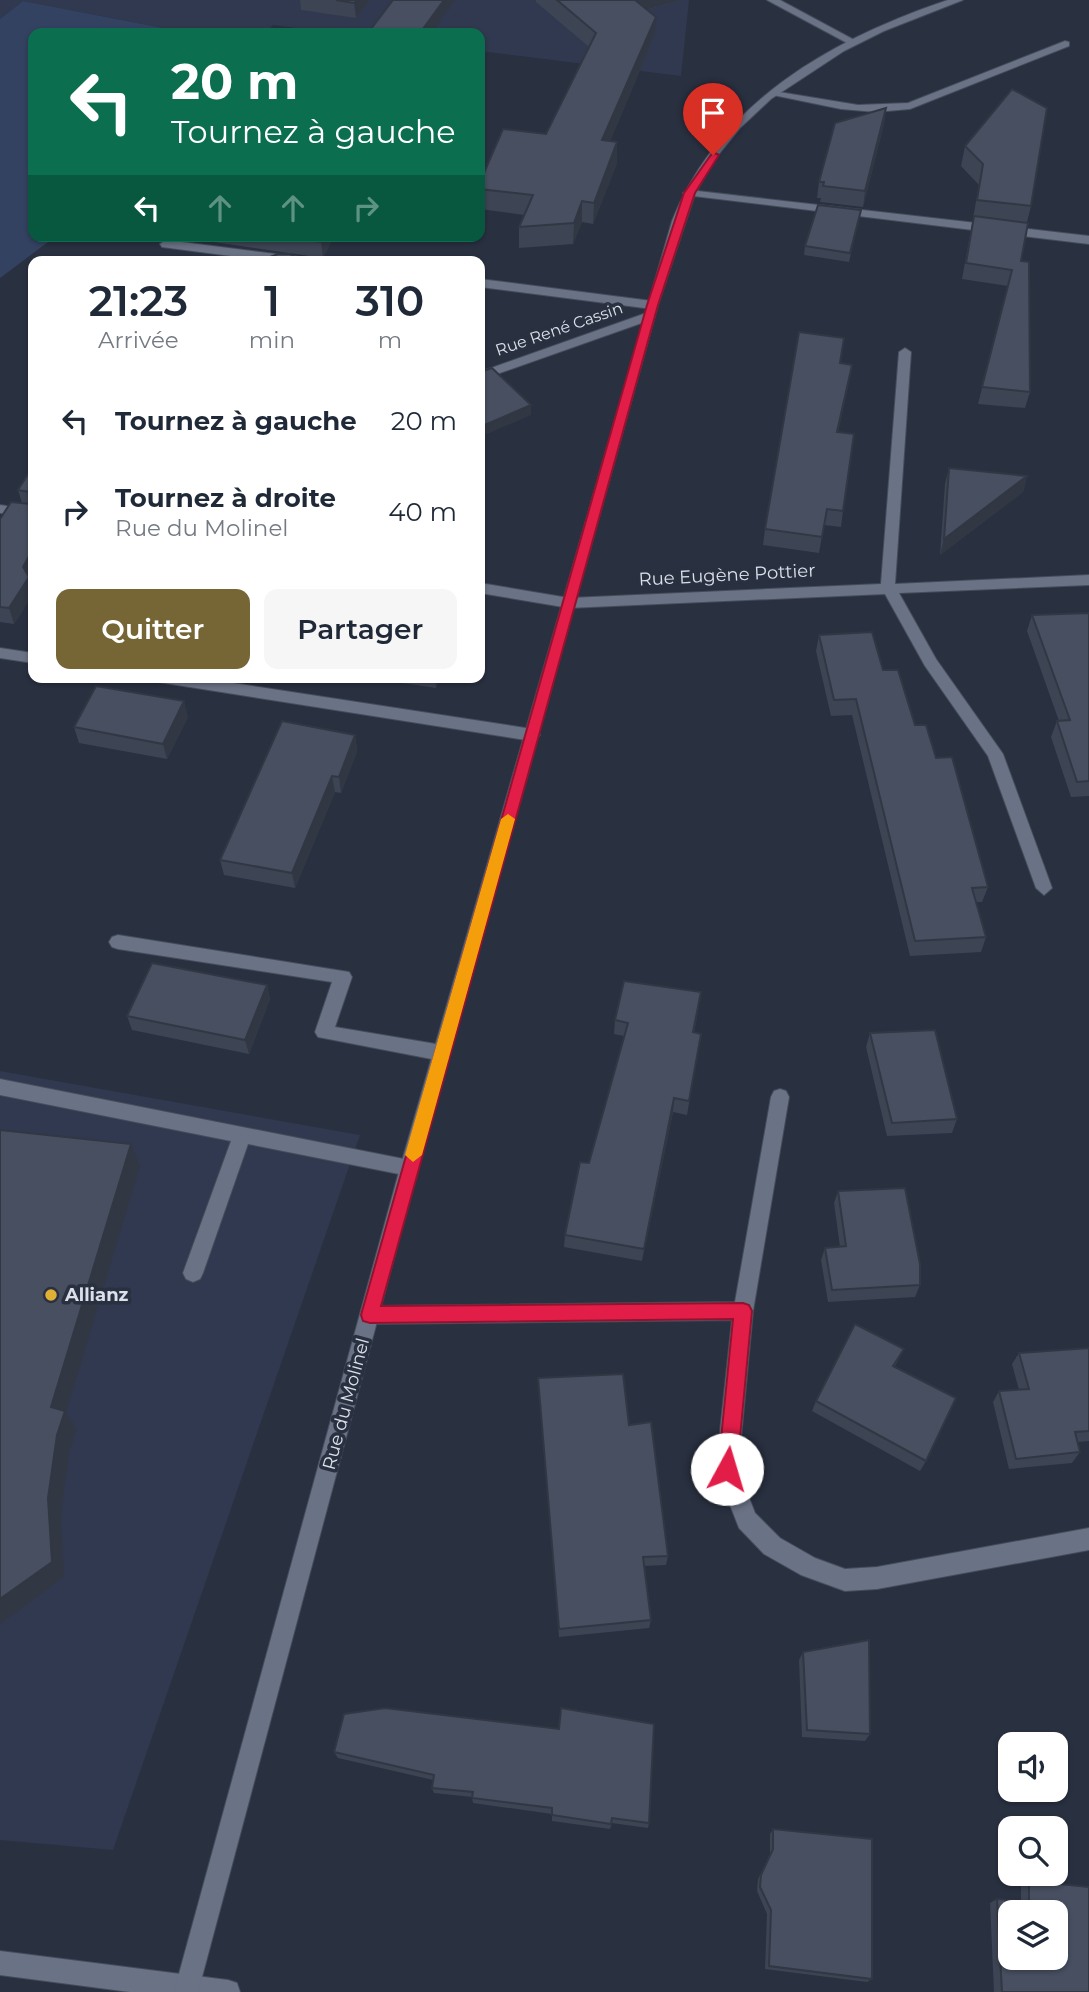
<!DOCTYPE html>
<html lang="fr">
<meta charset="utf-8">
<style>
body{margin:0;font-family:Montserrat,sans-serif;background:#f6f6f7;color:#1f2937;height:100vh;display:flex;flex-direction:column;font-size:26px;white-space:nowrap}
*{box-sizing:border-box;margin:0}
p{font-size:23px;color:#747a83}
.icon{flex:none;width:38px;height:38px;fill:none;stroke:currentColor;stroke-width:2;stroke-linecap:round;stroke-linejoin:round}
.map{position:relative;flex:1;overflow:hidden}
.panel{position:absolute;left:28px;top:256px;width:457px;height:427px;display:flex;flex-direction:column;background:#fff;border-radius:14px;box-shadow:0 2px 5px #0004}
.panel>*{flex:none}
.banner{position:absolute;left:28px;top:28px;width:457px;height:214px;border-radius:14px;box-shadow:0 2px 5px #0004;background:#0b6e4f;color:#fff;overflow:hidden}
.fabs{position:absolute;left:998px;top:1732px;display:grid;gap:14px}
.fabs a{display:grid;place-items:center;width:70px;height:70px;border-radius:14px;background:#fff;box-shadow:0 2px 5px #0004;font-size:35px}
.pin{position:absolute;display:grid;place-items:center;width:60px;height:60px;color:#fff;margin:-72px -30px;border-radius:50% 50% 50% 0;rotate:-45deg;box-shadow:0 0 7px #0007}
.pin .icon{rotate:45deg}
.me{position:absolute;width:77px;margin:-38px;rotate:6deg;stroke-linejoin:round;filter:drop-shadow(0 0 5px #0008)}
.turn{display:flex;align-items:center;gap:24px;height:147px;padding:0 28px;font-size:32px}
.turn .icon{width:91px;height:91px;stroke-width:2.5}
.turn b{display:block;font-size:49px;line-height:60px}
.lanes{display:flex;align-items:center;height:66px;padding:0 28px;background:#0003;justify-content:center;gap:35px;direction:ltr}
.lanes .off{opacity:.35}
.eta{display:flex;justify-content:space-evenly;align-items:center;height:119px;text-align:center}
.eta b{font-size:42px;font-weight:600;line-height:49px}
.primary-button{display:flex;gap:14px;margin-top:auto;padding:14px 28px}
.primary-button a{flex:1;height:80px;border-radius:14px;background:#766636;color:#fff;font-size:28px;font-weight:600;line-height:80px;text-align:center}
.primary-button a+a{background:#f6f6f7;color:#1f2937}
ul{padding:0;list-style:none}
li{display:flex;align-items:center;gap:21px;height:91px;padding:0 28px}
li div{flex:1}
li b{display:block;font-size:26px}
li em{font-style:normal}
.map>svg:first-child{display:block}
.built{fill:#30394f}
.green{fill:#344261}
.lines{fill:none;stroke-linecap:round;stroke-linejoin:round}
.service-casing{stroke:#464c5a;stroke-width:2}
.minor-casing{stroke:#464c5a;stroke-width:2}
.tertiary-casing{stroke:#464c5a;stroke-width:2}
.secondary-casing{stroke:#464c5a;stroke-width:2}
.service{fill:#6a7285;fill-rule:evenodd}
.minor{fill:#6a7285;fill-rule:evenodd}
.tertiary{fill:#6a7285;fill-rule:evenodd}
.secondary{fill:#6a7285;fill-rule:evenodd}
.wall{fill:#3d4453}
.shaded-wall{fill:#323744}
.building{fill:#474f61;stroke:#323744;stroke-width:2;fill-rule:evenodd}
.route{fill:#e11d48;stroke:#92132f;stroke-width:2}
.slow{fill:#f59e0b}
.poi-dot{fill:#e0b034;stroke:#293040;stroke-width:2.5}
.labels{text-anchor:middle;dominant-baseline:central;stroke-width:7;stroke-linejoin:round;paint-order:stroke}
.far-street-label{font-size:16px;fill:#dbe0ea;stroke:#293040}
.street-label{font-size:18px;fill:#dbe0ea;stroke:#293040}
.poi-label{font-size:18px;font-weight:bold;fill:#dbe0ea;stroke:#293040;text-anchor:start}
</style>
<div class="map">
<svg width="1089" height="1992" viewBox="0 0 1089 1992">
<rect width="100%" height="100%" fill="#293040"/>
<g class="built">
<polygon points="0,0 689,0 681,76 480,51 480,33 337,33 273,25 265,33 189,33 23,1 0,19"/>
<polygon points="0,1071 360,1135 113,1850 0,1840"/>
</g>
<polygon class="green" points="23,1 189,33 33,33 33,236 56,236 0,278 0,19"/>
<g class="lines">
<g class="service-casing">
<g id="service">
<polygon points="1065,41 1069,42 1069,46 910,109 876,112 841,109 768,94 773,91 858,105 908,103"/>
<polygon points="166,240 299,257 305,261 269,261 162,247 160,244"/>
<polygon points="480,279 652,301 658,305 652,309 480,287"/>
<polygon points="0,505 33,510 33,518 0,513"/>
<polygon points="480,583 569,598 576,603 569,608 480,593"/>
<polygon points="118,935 349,972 352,977 335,1027 442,1045 448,1048 451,1053 448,1058 442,1061 318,1037 315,1032 332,982 118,949 112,947 109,942 112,937"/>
<polygon points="0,1079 409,1160 416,1162 418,1168 416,1174 409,1176 248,1144 203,1273 200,1279 193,1282 186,1279 183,1273 231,1141 0,1095"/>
</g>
</g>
<g class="minor-casing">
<g id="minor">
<polygon points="689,190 1089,236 1089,244 685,195 683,193"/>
<polygon points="649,312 655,316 653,319 480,380 480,372"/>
<polygon points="905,348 911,352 895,584 1089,575 1089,585 899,593 936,659 1003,754 1052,888 1044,895 1036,888 988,756 925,666 885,594 569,608 562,603 569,598 881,584 899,352"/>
<polygon points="0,648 33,653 33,663 0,658"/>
<polygon points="151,677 194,677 532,729 540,735 532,741 158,682"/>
<polygon points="780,1089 786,1091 789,1097 753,1311 738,1469 755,1513 780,1538 815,1558 845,1569 877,1567 1089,1528 1089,1550 877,1589 845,1591 801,1575 764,1554 739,1528 716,1469 732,1320 370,1324 363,1322 360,1315 363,1308 370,1306 735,1302 771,1097 774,1091"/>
</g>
</g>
<g class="tertiary-casing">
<g id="tertiary">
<polygon points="767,0 780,0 858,42 849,44"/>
<polygon points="0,1951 228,1980 237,1983 240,1992 130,1992 0,1975"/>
</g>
</g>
<g class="secondary-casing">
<path id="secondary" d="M 948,0 L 963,0 L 884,31 L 844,51 L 771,99 L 740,128 L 714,160 L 695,194 L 658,305 L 418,1168 L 198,1992 L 174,1992 L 400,1168 L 672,221 C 719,102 832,39 948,0 Z"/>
</g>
<use href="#service" class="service"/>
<use href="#minor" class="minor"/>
<use href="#tertiary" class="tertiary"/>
<use href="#secondary" class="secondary"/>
</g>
<g class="wall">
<polygon points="300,0 370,0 356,18 301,10"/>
<polygon points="536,0 681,0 647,10 654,37 610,141 617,163 593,224 582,222 573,244 519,248 519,227 524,215 480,209 480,182 546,134 589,47 536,2"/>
<polygon points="886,108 884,124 863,207 820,202 821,198 817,198 819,182"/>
<polygon points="965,146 1031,206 1027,222 1021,261 1030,392 1025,408 978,404 1008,286 962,279 979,185 961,166"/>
<polygon points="861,210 849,262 804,255 805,246"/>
<polygon points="173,236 334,236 323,258"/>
<polygon points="840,363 849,381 838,432 843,511 841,527 824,525 819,553 763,545 765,529"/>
<polygon points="33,466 33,575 30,580 33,594 14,624 0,622 0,519 22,503 18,490"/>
<polygon points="949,468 1027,476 1023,492 940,555 945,484"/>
<polygon points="1089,613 1089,796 1071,797 1051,737 1057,721 1059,721 1027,631 1032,615"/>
<polygon points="819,635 883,670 936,758 988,887 982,902 976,902 986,937 981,952 910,956 852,715 831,716 816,651"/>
<polygon points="382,677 440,677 436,688 382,680"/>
<polygon points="188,717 167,759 79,743 74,727"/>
<polygon points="355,735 357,751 341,793 335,792 295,888 224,875 220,860"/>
<polygon points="267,985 270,999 249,1054 132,1030 127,1016"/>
<polygon points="699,1006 694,1033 701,1034 687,1115 673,1112 642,1261 564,1247 565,1235 589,1163 624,1036 614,1034 615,1020"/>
<polygon points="870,1033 957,1119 952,1133 887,1136 866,1047"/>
<polygon points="838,1191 920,1285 915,1297 828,1302 821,1260 825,1248 840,1247 834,1203"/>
<polygon points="1089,1348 1089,1441 1078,1442 1080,1452 1072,1463 1009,1469 993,1402 999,1391 1019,1390 1012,1364 1019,1353"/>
<polygon points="904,1349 895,1366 926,1461 920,1471 812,1411 816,1401"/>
<polygon points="538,1378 629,1425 668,1556 666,1565 644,1566 651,1620 649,1628 559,1637"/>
<polygon points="803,1652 870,1734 865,1741 802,1737 799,1660"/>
<polygon points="334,1752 649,1823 648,1828 612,1823 610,1829 552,1821 552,1814 473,1803 472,1797 434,1793 432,1788 433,1780 338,1758"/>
<polygon points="773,1829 872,1979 867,1982 765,1969 767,1914 757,1891 758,1879 770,1854 770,1834"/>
<polygon points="1029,1881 1089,1992 994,1992 990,1903 997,1899 1021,1901 1021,1886"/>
</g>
<g class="shaded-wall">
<polygon points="357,0 370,0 356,18 354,3"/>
<polygon points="444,0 455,0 432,33 420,33"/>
<polygon points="628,0 681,0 628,15"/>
<polygon points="656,17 654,37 602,161 602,140"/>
<polygon points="886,108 884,124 863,207 865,191"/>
<polygon points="617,142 617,163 593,224 594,203"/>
<polygon points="582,201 582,222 573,244 574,223"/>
<polygon points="324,236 334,236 323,258 321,242"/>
<polygon points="482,359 482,369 480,370 480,360"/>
<polygon points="531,405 531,415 480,437 480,427"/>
<polygon points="1027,476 1023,492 940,555 944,539"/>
<polygon points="33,549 33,575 30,580 33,594 14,624 9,608 23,567"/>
<polygon points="435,677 440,677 436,688"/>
<polygon points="184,701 188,717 167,759 163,744"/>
<polygon points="355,735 357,751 341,793 339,777"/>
<polygon points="332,776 335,792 295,888 292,873"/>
<polygon points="267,985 270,999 249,1054 245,1040"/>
<polygon points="674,1098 673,1112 642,1261 644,1249"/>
<polygon points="131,1144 140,1166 66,1413 77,1429 69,1452 61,1515 64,1577 0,1624 0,1599 48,1498 51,1407"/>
</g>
<g class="building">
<polygon points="336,0 357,0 354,3"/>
<polygon points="393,0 444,0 420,33 368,33"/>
<polygon points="557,0 635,0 656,17 602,140 617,142 594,203 582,201 574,223 519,227 533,195 480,189 480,182 503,129 546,134 596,33"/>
<polygon points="1012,89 1047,108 1031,206 977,200 983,164 965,146"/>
<polygon points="886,108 865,191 823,186 824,182 819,182 835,123"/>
<polygon points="818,205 861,210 850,253 805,246"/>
<polygon points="974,216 1028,223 1021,261 1029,262 1030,392 982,387 1012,270 966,263"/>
<polygon points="284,236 324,236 321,242"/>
<polygon points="278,254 290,254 301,261 259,261"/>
<polygon points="799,332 844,338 840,363 852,365 837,432 854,434 843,511 827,509 822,537 765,529"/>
<polygon points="492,368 531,405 480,427 480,372"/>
<polygon points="33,466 33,549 23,567 29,577 9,608 0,607 0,519 11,502 30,504 30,492 18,490"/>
<polygon points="949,468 1027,476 944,539"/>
<polygon points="1089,613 1089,781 1077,782 1057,721 1070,720 1032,615"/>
<polygon points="872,632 883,670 898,670 915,725 926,725 936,758 952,757 988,887 972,888 986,937 915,941 856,699 834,700 819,635"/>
<polygon points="96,686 184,701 163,744 74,727"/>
<polygon points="282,721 355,735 339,777 332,776 292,873 220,860"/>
<polygon points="152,963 267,985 245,1040 127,1016"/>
<polygon points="624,981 701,992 693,1032 701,1034 689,1101 674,1098 644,1249 565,1235 580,1162 589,1163 628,1023 615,1020"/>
<polygon points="935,1030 957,1119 892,1123 870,1033"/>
<polygon points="0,1130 131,1144 51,1407 65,1411 57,1435 48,1498 52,1562 0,1599"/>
<polygon points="905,1188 920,1264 920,1285 832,1290 825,1248 846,1246 838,1191"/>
<polygon points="855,1324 904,1349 893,1366 956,1398 926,1461 816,1401"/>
<polygon points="1089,1348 1089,1431 1075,1432 1080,1452 1016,1459 999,1391 1029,1389 1019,1353"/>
<polygon points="623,1374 629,1425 651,1422 668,1556 643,1557 651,1620 559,1629 538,1378"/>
<polygon points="869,1640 870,1734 807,1730 803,1652"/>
<polygon points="385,1708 559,1729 561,1708 654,1724 649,1823 612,1818 611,1824 552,1815 552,1808 472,1798 473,1792 432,1788 434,1775 334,1752 344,1714"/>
<polygon points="773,1829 872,1839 872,1979 769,1966 771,1910 760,1887 761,1875 773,1849"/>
<path d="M 1029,1881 L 1089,1887 L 1089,1992 L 1002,1992 L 997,1899 L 1029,1902 ZM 1010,1913 L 1055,1913 L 1055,1958 L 1010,1958 Z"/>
</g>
<polygon class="route" points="713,152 719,155 695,193 658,305 381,1306 743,1303 749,1305 752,1311 737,1469 734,1476 727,1479 721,1476 718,1469 733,1319 370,1323 363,1321 361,1315 647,305 684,193"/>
<polygon class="slow" points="508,814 515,819 422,1155 413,1162 405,1155 501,819"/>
<circle class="poi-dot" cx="51" cy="1295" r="7"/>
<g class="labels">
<g class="far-street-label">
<text transform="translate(559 329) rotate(-19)">Rue René Cassin</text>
</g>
<g class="street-label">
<text transform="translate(727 575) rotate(-3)">Rue Eugène Pottier</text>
<text transform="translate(346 1404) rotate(-75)">Rue du Molinel</text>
</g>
<g class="poi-label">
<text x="65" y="1295">Allianz</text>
</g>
</g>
</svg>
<div class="fabs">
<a><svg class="icon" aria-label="sound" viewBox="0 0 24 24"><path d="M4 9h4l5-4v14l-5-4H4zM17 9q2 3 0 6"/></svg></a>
<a><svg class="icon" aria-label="search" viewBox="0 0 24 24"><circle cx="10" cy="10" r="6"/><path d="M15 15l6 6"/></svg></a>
<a><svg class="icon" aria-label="layers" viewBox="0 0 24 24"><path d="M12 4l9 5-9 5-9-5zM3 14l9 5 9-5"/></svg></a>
</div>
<div class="pin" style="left:713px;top:155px;background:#d93025"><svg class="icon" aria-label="arrive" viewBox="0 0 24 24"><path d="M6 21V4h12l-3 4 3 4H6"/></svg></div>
<svg class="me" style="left:727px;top:1469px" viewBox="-20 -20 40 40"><circle r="19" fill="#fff"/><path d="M0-13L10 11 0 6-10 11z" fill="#e11d48"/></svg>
<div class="banner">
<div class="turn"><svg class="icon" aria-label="left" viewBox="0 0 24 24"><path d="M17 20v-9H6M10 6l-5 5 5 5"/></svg><div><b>20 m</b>Tournez à gauche</div></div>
<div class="lanes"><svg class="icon" aria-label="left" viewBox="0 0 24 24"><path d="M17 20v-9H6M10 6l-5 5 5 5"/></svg><svg class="icon off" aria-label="ahead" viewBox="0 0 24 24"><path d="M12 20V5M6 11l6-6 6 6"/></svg><svg class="icon off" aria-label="ahead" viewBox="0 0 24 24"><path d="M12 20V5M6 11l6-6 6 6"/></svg><svg class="icon off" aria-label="right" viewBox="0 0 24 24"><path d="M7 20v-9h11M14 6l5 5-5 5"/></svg></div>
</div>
<section class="panel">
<div class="eta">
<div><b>21:23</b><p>Arrivée</p></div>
<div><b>1</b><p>min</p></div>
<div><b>310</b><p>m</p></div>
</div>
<ul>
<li><svg class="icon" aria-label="left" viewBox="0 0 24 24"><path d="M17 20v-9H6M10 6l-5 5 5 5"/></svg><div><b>Tournez à gauche</b></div><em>20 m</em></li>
<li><svg class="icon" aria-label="right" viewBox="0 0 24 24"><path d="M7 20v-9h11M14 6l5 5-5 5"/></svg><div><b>Tournez à droite</b><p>Rue du Molinel</p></div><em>40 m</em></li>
</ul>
<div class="primary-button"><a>Quitter</a><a>Partager</a></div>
</section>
</div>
